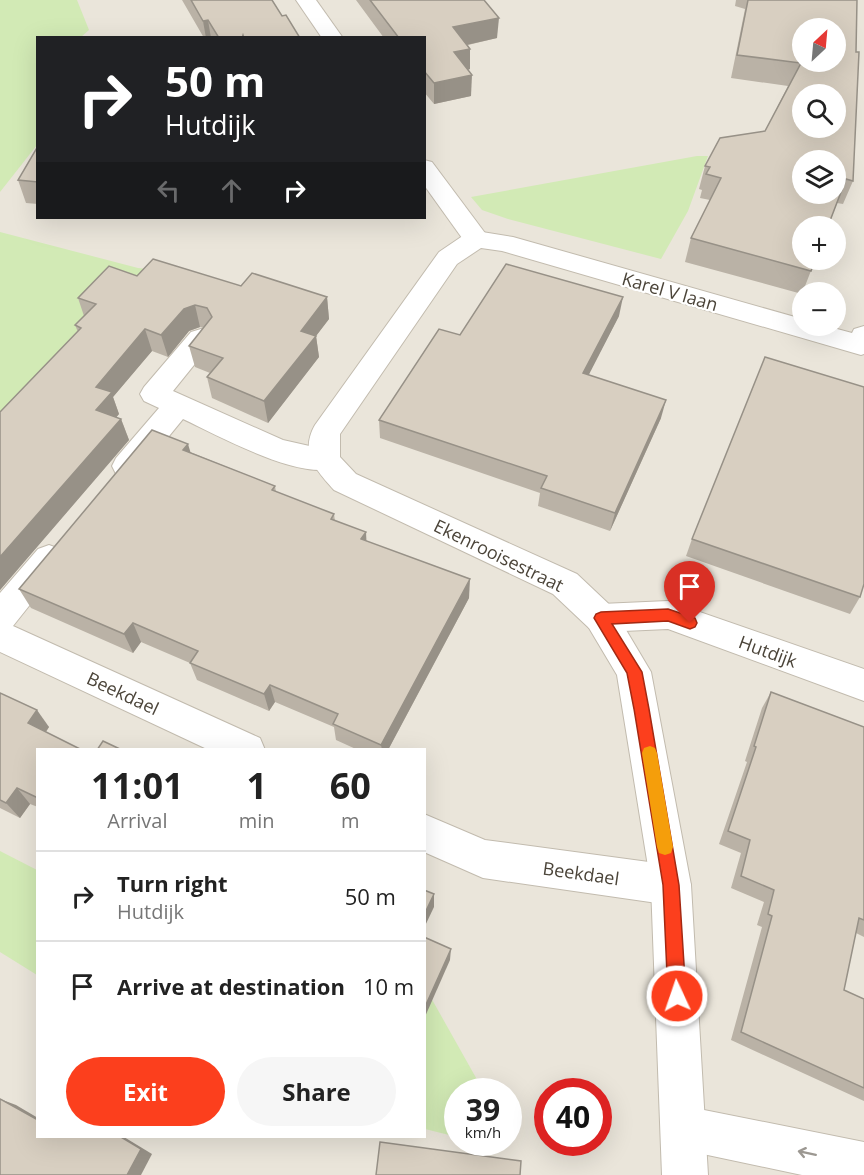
<!DOCTYPE html>
<meta charset="utf-8">
<style>
body{margin:0;font-family:"Open Sans",sans-serif;background:#f6f6f6;color:#222;height:100vh;display:flex;flex-direction:column;font-size:22px;white-space:nowrap}
*{box-sizing:border-box;margin:0}
p{font-size:20px;color:#767676}
.icon{flex:none;width:33px;height:33px;fill:none;stroke:currentColor;stroke-width:2;stroke-linecap:round;stroke-linejoin:round}
.map{position:relative;flex:1;overflow:hidden}
.panel{position:absolute;left:36px;top:748px;width:390px;height:390px;display:flex;flex-direction:column;background:#fff;border-radius:0px;box-shadow:0 6px 24px #0002}
.panel>*{flex:none}
.banner{position:absolute;left:36px;top:36px;width:390px;height:183px;border-radius:0px;box-shadow:0 6px 24px #0002;background:#202124;color:#fff;overflow:hidden}
.needle{width:39px;rotate:26deg}
.buttons{position:absolute;left:792px;top:18px;display:grid;gap:12px}
.buttons a{display:grid;place-items:center;width:54px;height:54px;border-radius:50%;background:#fff;box-shadow:0 6px 24px #0002;font-size:30px}
.speed{position:absolute;left:444px;top:1078px;display:flex;gap:12px;font-size:30px;font-weight:700;text-align:center}
.speed>*{display:grid;place-content:center;width:78px;height:78px;border-radius:50%;background:#fff;box-shadow:0 6px 24px #0002;line-height:1}
.speed small{font-size:15px;font-weight:400}
.speed .limit{border:9px solid #d22;background:#fff;color:#111}
.pin{position:absolute;display:grid;place-items:center;width:51px;height:51px;color:#fff;margin:-62px -26px;border-radius:50% 50% 50% 0;rotate:-45deg;box-shadow:0 0 6px #0007}
.pin .icon{rotate:45deg}
.me{position:absolute;width:66px;margin:-33px;rotate:357deg;stroke-linejoin:round;filter:drop-shadow(0 0 4px #0008)}
.turn{display:flex;align-items:center;gap:21px;height:126px;padding:0 30px;font-size:27px}
.turn .icon{width:78px;height:78px;stroke-width:2.5}
.turn b{display:block;font-size:42px;line-height:51px}
.lanes{display:flex;align-items:center;height:57px;padding:0 30px;background:#0003;justify-content:center;gap:30px;direction:ltr}
.lanes .off{opacity:.35}
.eta{display:flex;justify-content:space-evenly;align-items:center;height:102px;text-align:center}
.eta b{font-size:36px;font-weight:700;line-height:42px}
.button{display:flex;gap:12px;margin-top:auto;padding:12px 30px}
.button a{flex:1;height:69px;border-radius:36px;background:#fc3f1d;color:#fff;font-size:24px;font-weight:700;line-height:69px;text-align:center}
.button a+a{background:#f6f6f6;color:#222}
ul{padding:0;list-style:none}
li{display:flex;align-items:center;gap:18px;height:90px;padding:0 30px;border-top:2px solid #e0e0e0}
li div{flex:1}
li b{display:block;font-size:22px}
li em{font-style:normal}
.map>svg:first-child{display:block}
.residential{fill:#eae5da;fill-rule:evenodd}
.green{fill:#d2eab5}
.lines{fill:none;stroke-linecap:round;stroke-linejoin:round}
.minor-casing{stroke:#c2bbae;stroke-width:2}
.tertiary-casing{stroke:#c2bbae;stroke-width:2}
.minor{fill:#fff;fill-rule:evenodd}
.tertiary{fill:#fff;fill-rule:evenodd}
.wall{fill:#bab2a6}
.shaded-wall{fill:#979187}
.building{fill:#d8cfc1;stroke:#979187;stroke-width:1.5;fill-rule:evenodd}
.oneway{stroke:#9c9892}
.route{fill:#fc3f1d;stroke:#a42913;stroke-width:1.5}
.slow{fill:#f59e0b}
.labels{text-anchor:middle;dominant-baseline:central;stroke-width:4.5;stroke-linejoin:round;paint-order:stroke}
.street-label{font-size:18px;fill:#4b4439;stroke:#fff}
</style>
<div class="map">
<svg width="864" height="1175" viewBox="0 0 864 1175">
<rect width="100%" height="100%" fill="#f6f3ec"/>
<path class="residential" d="M 0,0 L 864,0 L 864,1175 L 0,1175 ZM 802,28 L 836,28 L 836,62 L 802,62 ZM 38,38 L 424,38 L 424,218 L 38,218 ZM 802,94 L 836,94 L 836,128 L 802,128 ZM 802,160 L 836,160 L 836,194 L 802,194 ZM 802,226 L 836,226 L 836,260 L 802,260 ZM 802,292 L 836,292 L 836,326 L 802,326 ZM 38,750 L 424,750 L 424,1137 L 38,1137 ZM 458,1092 L 508,1092 L 508,1143 L 458,1143 ZM 548,1092 L 598,1092 L 598,1143 L 548,1143 Z"/>
<g class="green">
<polygon points="0,0 77,0 89,30 81,37 38,38 37,145 0,192"/>
<polygon points="697,156 708,156 688,211 661,259 508,219 482,210 471,197"/>
<polygon points="0,232 138,268 179,272 0,429"/>
<polygon points="0,851 37,870 37,975 0,952"/>
<polygon points="424,993 430,996 484,1092 458,1092 457,1137 425,1129"/>
</g>
<g class="lines">
<g class="minor-casing">
<g id="minor">
<polygon points="296,0 316,0 343,38 322,38"/>
<polygon points="424,160 432,162 485,233 489,239 485,245 476,247 467,245 424,185"/>
<path d="M 201,329 L 211,332 L 215,339 L 173,391 L 283,440 L 336,452 L 340,460 L 336,468 C 298,480 219,436 183,419 L 138,474 L 127,478 L 116,474 L 112,466 L 116,458 L 159,408 L 144,401 L 140,394 L 144,387 L 191,332 Z"/>
<polygon points="49,545 60,549 65,558 60,567 13,626 260,738 265,750 209,750 0,652 0,593 38,549"/>
<polygon points="668,601 864,669 864,701 668,629 601,632 589,628 584,618 589,608 601,604"/>
<polygon points="424,814 485,840 671,865 685,871 691,885 685,899 671,905 483,878 424,852"/>
<polygon points="684,1106 864,1142 864,1175 802,1175 684,1150 668,1144 662,1128 668,1112"/>
</g>
</g>
<g class="tertiary-casing">
<path id="tertiary" d="M 476,231 L 513,237 L 802,319 L 802,326 L 826,326 L 852,333 L 854,329 L 864,326 L 864,354 L 861,355 L 502,251 L 481,248 L 457,264 L 340,434 L 340,457 L 356,474 L 577,574 L 613,608 L 651,672 L 691,885 L 708,1175 L 662,1175 L 651,885 L 617,675 L 589,628 L 553,594 L 334,490 C 317,471 299,453 315,425 L 439,252 L 467,233 Z"/>
</g>
<use href="#minor" class="minor"/>
<use href="#tertiary" class="tertiary"/>
</g>
<g class="wall">
<polygon points="182,0 272,0 282,16 300,38 204,38"/>
<polygon points="356,0 484,0 497,38 468,45 470,49 470,69 468,70 471,96 434,104 424,92 424,38 384,38"/>
<polygon points="736,0 857,0 853,181 843,204 837,203 802,294 685,262 691,238 710,200 700,198 702,190 699,189 705,166 765,131 788,86 731,78 745,9 735,6"/>
<polygon points="38,146 38,204 26,203 18,180"/>
<polygon points="137,276 241,286 327,297 329,319 316,336 319,357 268,423 212,398 207,377 210,373 195,367 189,346 204,328 200,327 189,331 168,357 152,351 113,397 119,414 116,417 121,419 129,440 0,590 0,412 78,332 75,325 84,316 78,298"/>
<polygon points="619,316 588,375 661,418 610,531 538,506 540,493 380,438 379,420 460,335"/>
<polygon points="190,452 275,486 276,492 334,514 335,521 366,541 469,598 388,750 358,750 336,740 334,727 275,702 269,711 197,680 190,663 141,642 133,653 31,608 19,589"/>
<polygon points="692,539 860,597 850,614 686,556"/>
<polygon points="771,692 864,727 864,937 856,933 844,990 864,999 864,1101 731,1040 762,927 757,925 764,902 731,888 741,853 719,844 747,762 745,761 762,708"/>
<polygon points="0,693 49,727 46,732 38,750 38,807 30,804 20,818 0,808"/>
</g>
<g class="shaded-wall">
<polygon points="499,18 497,38 453,48 453,27"/>
<polygon points="208,20 211,38 206,38 203,21"/>
<polygon points="470,49 470,69 453,73 454,52"/>
<polygon points="472,75 471,96 434,104 434,83"/>
<polygon points="327,297 329,319 316,336 319,357 268,423 264,401 301,331"/>
<polygon points="623,297 619,316 580,392 583,373"/>
<polygon points="195,305 200,327 189,331 168,357 161,335 184,309"/>
<polygon points="145,329 152,351 113,397 119,414 105,431 96,410 96,387"/>
<polygon points="666,400 661,418 610,531 615,513"/>
<polygon points="121,419 129,440 0,590 0,557"/>
<polygon points="188,444 194,464 183,450"/>
<polygon points="366,532 367,552 361,539"/>
<polygon points="470,579 469,598 388,750 382,750 381,745"/>
<polygon points="133,623 141,642 133,653 124,634"/>
<polygon points="270,685 275,702 269,711 264,694"/>
<polygon points="37,710 49,727 40,740 28,723"/>
<polygon points="17,788 30,804 20,818 6,803"/>
<polygon points="434,894 434,907 424,928 424,915"/>
<polygon points="451,949 450,960 424,1019 424,1009"/>
<polygon points="0,1099 16,1105 38,1118 38,1120"/>
<polygon points="121,1137 124,1137 152,1154 141,1175 127,1175"/>
</g>
<g class="building">
<polygon points="191,0 272,0 282,16 286,15 300,38 244,38 243,35 242,38 219,38 208,20 203,21"/>
<polygon points="370,0 484,0 499,18 453,27 470,49 454,52 472,75 434,83 424,71 424,38 399,38"/>
<path d="M 748,0 L 857,0 L 856,52 L 859,52 L 853,181 L 846,179 L 828,226 L 802,226 L 802,260 L 815,260 L 811,271 L 691,238 L 721,178 L 706,174 L 710,167 L 705,166 L 720,138 L 765,131 L 801,63 L 737,55 ZM 802,28 L 836,28 L 836,62 L 802,62 ZM 802,94 L 836,94 L 836,128 L 802,128 ZM 802,160 L 836,160 L 836,194 L 802,194 Z"/>
<polygon points="38,146 38,182 18,180"/>
<polygon points="153,259 241,286 252,273 327,297 301,331 316,336 264,401 207,377 223,358 189,346 212,317 207,308 195,305 184,309 161,335 145,329 96,387 112,392 96,410 121,419 0,557 0,412 81,328 75,325 96,304 78,298 109,266 137,276"/>
<polygon points="506,264 623,297 583,373 666,400 615,513 541,488 547,476 379,420 439,329 460,335"/>
<polygon points="765,357 864,387 864,584 860,597 692,539"/>
<polygon points="152,430 188,444 183,450 275,486 272,490 334,514 331,519 366,532 361,539 470,579 381,745 333,724 338,714 270,685 264,694 190,663 198,651 133,623 124,634 19,589"/>
<polygon points="771,692 864,727 864,920 859,918 844,990 864,999 864,1088 741,1032 772,916 768,914 774,890 741,876 750,840 728,831 756,747 754,746"/>
<polygon points="0,693 37,710 28,723 82,750 38,750 38,798 17,788 6,803 0,800"/>
<polygon points="103,741 122,750 97,750"/>
<polygon points="424,890 434,894 424,915"/>
<polygon points="424,937 451,949 424,1009"/>
<polygon points="0,1099 38,1120 38,1137 121,1137 141,1149 127,1175 0,1175"/>
<polygon points="380,1142 521,1161 520,1175 376,1175"/>
</g>
<defs><path id="oneway-shaft" d="M-6 0H5M1.5-3L5.5 0L1.5 3" fill="none" stroke-width="1.6" stroke-linecap="round" stroke-linejoin="round" transform="scale(1.5)"/></defs>
<use class="oneway" href="#oneway-shaft" transform="translate(807 1153) rotate(-168)"/>
<polygon class="route" points="668,609 695,618 697,623 695,627 690,629 668,621 612,624 642,672 649,709 679,885 686,996 683,1002 677,1004 671,1002 668,996 663,885 634,709 627,673 594,618 596,614 601,612"/>
<polygon class="slow" points="650,746 655,748 657,753 673,847 671,853 665,855 659,853 657,847 642,753 644,748"/>
<g class="labels">
<g class="street-label">
<text transform="translate(670 291) rotate(16)">Karel V laan</text>
<text transform="translate(499 555) rotate(26)">Ekenrooisestraat</text>
<text transform="translate(768 651) rotate(20)">Hutdijk</text>
<text transform="translate(123 693) rotate(25)">Beekdael</text>
<text transform="translate(581 873) rotate(8)">Beekdael</text>
</g>
</g>
</svg>
<div class="buttons">
<a><svg class="needle" viewBox="-14 -14 28 28"><path d="M0-13l5 13h-10z" fill="#e53935"/><path d="M0 13l5-13h-10z" fill="#767676"/></svg></a>
<a><svg class="icon" aria-label="search" viewBox="0 0 24 24"><circle cx="10" cy="10" r="6"/><path d="M15 15l6 6"/></svg></a>
<a><svg class="icon" aria-label="layers" viewBox="0 0 24 24"><path d="M12 4l9 5-9 5-9-5zM3 14l9 5 9-5"/></svg></a>
<a>+</a>
<a>−</a>
</div>
<div class="speed"><div>39<small>km/h</small></div><div class="limit">40</div></div>
<div class="pin" style="left:690px;top:623px;background:#d93025"><svg class="icon" aria-label="arrive" viewBox="0 0 24 24"><path d="M6 21V4h12l-3 4 3 4H6"/></svg></div>
<svg class="me" style="left:677px;top:996px" viewBox="-20 -20 40 40"><circle r="17" fill="#fc3f1d" stroke="#fff" stroke-width="3"/><path d="M0-11L8 9 0 5-8 9z" fill="#fff"/></svg>
<div class="banner">
<div class="turn"><svg class="icon" aria-label="right" viewBox="0 0 24 24"><path d="M7 20v-9h11M14 6l5 5-5 5"/></svg><div><b>50 m</b>Hutdijk</div></div>
<div class="lanes"><svg class="icon off" aria-label="left" viewBox="0 0 24 24"><path d="M17 20v-9H6M10 6l-5 5 5 5"/></svg><svg class="icon off" aria-label="ahead" viewBox="0 0 24 24"><path d="M12 20V5M6 11l6-6 6 6"/></svg><svg class="icon" aria-label="right" viewBox="0 0 24 24"><path d="M7 20v-9h11M14 6l5 5-5 5"/></svg></div>
</div>
<section class="panel">
<div class="eta">
<div><b>11:01</b><p>Arrival</p></div>
<div><b>1</b><p>min</p></div>
<div><b>60</b><p>m</p></div>
</div>
<ul>
<li><svg class="icon" aria-label="right" viewBox="0 0 24 24"><path d="M7 20v-9h11M14 6l5 5-5 5"/></svg><div><b>Turn right</b><p>Hutdijk</p></div><em>50 m</em></li>
<li><svg class="icon" aria-label="arrive" viewBox="0 0 24 24"><path d="M6 21V4h12l-3 4 3 4H6"/></svg><div><b>Arrive at destination</b></div><em>10 m</em></li>
</ul>
<div class="button"><a>Exit</a><a>Share</a></div>
</section>
</div>
